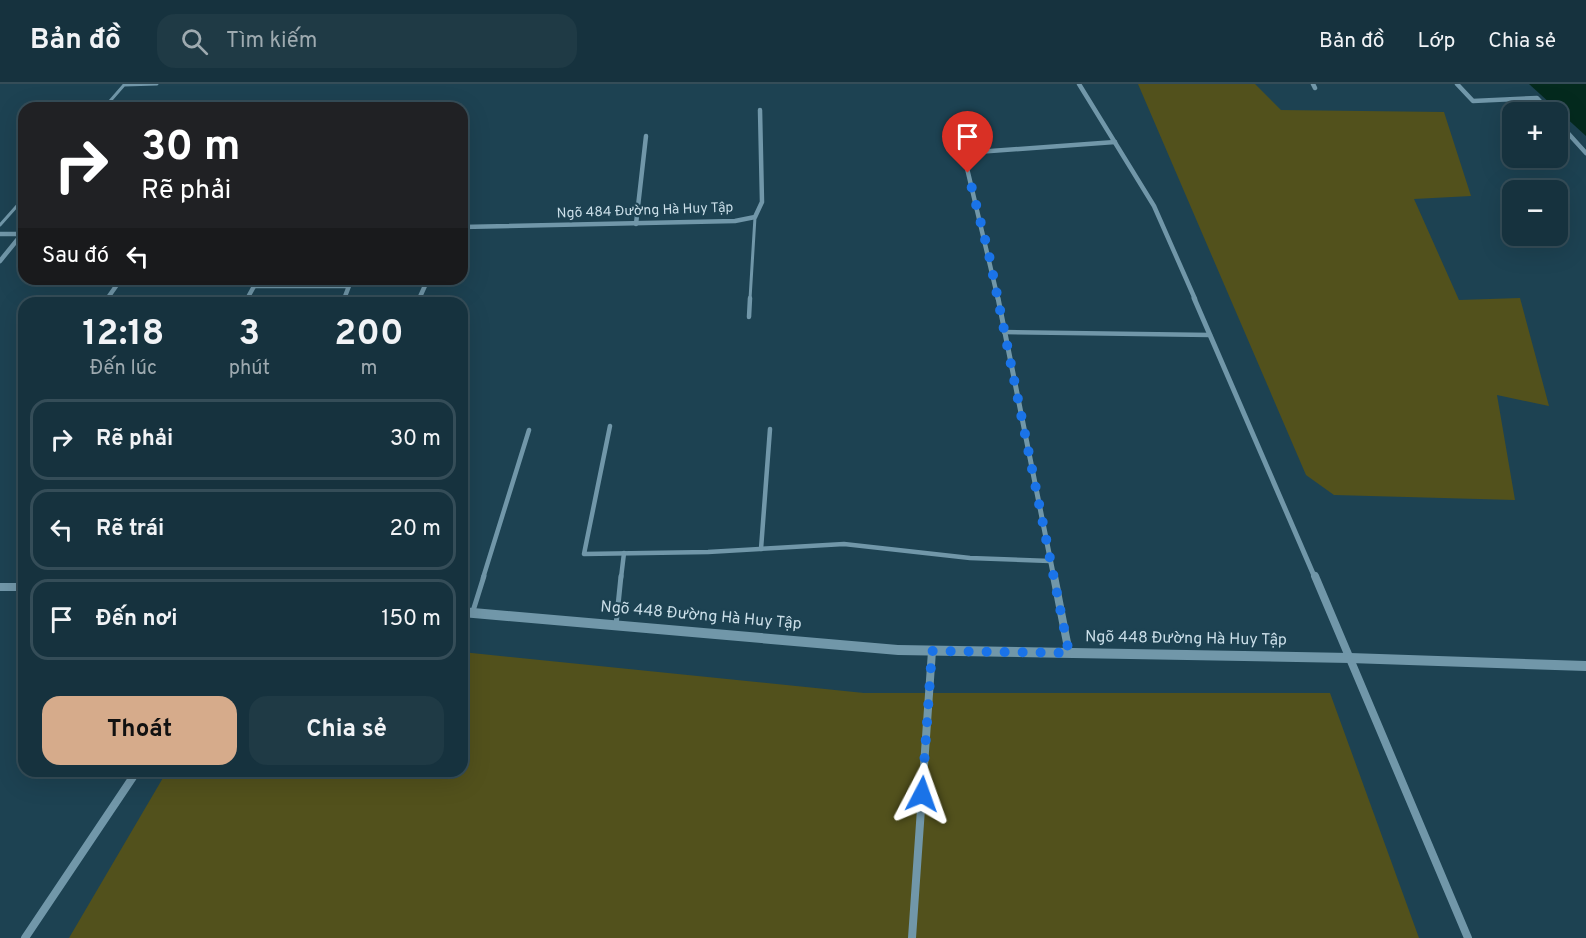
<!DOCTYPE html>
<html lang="vi">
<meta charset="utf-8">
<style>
body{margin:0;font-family:Overpass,sans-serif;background:#1f3a45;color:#f1f3f6;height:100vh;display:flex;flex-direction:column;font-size:22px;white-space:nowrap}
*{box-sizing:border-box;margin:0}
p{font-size:20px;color:#9eaab0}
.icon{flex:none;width:33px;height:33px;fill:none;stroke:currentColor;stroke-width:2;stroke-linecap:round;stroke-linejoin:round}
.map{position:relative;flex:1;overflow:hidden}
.side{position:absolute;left:18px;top:213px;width:450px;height:480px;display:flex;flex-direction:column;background:#16323e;border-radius:18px;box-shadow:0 6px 24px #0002,0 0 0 2px #354d58}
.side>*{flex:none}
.banner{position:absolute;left:18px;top:18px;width:450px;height:183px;border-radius:18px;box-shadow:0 6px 24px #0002,0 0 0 2px #354d58;background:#202124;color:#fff;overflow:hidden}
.buttons{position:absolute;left:1502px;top:18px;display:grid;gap:12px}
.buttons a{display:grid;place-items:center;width:66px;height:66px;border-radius:12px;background:#16323e;box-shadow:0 6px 24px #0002,0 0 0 2px #354d58;font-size:30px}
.pin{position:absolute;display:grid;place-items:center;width:51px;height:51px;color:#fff;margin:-62px -26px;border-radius:50% 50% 50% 0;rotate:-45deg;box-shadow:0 0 6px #0007}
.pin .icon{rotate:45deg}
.me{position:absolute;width:66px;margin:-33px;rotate:4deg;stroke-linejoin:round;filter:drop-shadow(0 0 4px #0008)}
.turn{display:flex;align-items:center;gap:21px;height:126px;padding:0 24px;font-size:27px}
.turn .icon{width:78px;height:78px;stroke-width:2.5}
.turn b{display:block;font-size:42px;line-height:51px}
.then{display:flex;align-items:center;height:57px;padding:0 24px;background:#0003;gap:12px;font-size:22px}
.eta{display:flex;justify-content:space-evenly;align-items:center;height:102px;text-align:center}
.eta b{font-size:36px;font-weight:700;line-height:42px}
.action{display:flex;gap:12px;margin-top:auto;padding:12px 24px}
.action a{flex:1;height:69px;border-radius:18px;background:#d6ab8b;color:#111;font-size:24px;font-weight:700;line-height:69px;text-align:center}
.action a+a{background:#1f3a45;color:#f1f3f6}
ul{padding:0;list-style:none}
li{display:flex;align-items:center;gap:18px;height:81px;margin:0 12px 9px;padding:0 12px;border:3px solid #354d58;border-radius:18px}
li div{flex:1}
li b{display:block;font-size:22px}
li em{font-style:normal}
header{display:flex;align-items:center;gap:36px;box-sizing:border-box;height:84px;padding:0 30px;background:#16323e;border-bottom:2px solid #354d58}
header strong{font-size:28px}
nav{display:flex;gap:33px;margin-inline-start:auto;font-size:21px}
.search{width:420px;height:54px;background:#1f3a45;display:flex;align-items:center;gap:15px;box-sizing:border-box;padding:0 21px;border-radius:18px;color:#9eaab0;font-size:22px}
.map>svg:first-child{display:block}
.green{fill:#52511c}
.water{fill:#042a1e}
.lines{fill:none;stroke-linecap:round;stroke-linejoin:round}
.service-far2{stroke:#7197a9;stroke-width:3}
.service-far1{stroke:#7197a9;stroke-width:4.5}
.service{stroke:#7197a9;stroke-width:5}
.minor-far2{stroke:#7197a9;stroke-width:4.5}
.minor-far1{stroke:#7197a9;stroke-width:5}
.minor{stroke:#7197a9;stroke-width:8}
.tertiary{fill:#7197a9;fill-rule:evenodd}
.route{stroke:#1a73e8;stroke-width:10;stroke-dasharray:0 18}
.labels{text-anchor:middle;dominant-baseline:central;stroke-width:4.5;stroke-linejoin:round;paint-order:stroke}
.far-street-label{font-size:14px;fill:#cadee8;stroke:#1d4252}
.street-label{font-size:16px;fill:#cadee8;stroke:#1d4252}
</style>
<header>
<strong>Bản đồ</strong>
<div class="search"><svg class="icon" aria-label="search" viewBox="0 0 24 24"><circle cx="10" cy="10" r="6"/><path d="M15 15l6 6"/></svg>Tìm kiếm</div>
<nav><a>Bản đồ</a><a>Lớp</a><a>Chia sẻ</a></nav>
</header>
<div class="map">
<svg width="1586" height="854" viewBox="0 0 1586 854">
<rect width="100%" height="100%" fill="#1d4252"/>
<g class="green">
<polygon points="1138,0 1255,0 1281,26 1444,28 1471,112 1414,115 1459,216 1520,214 1549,322 1497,311 1515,416 1334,411 1306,391"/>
<polygon points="462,568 864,609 1330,609 1419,854 69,854 167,687 462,687"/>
</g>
<polygon class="water" points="1529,0 1586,0 1586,52"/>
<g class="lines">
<g class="service-far2">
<polyline points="104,24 124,1 157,0"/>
<polyline points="0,141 24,114"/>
<polyline points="750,215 755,133"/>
</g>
<g class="service-far1">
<polyline points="749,233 750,214"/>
<polyline points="1004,248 1210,251"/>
<polyline points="610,342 584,470 708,468 844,460 970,474 1050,477"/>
<polyline points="761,465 770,345"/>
<polyline points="483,494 529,346"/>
<polyline points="621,494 624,469"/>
</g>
<g class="service">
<polyline points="473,527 484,492"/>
<polyline points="616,541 621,492"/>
</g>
<g class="minor-far2">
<polyline points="1079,0 1154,122 1195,215"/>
<polyline points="1313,0 1315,4"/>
<polyline points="1457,0 1473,17 1537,14 1550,28"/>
<polyline points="1557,37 1586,69"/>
<polyline points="957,42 998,215"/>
<polyline points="963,69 1115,58"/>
<polyline points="636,140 646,52"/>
<polyline points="462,143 735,137 755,133 762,118 760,26"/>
<polyline points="0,150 23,150"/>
<polyline points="0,177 22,150"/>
<polyline points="254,202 349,202 344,215"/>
<polyline points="107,215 121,195"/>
<polyline points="247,215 258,195"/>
<polyline points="419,215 428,195"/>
</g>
<g class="minor-far1">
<polyline points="998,214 1054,494"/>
<polyline points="1194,214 1315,494"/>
<polyline points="105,219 108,214"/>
<polyline points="245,219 248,214"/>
<polyline points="343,219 345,214"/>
<polyline points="418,219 420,214"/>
</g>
<g class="minor">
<polyline points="1054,492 1069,569"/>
<polyline points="1315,492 1468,854"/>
<polyline points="25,854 137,687"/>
<polyline points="912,854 932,567"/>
</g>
<g class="tertiary">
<rect x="0" y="499" width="24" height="8"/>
<polygon points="462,523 898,561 1350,569 1586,577 1586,587 1350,579 898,571 462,533"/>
</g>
</g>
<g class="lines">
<polyline class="route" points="922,710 932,567 1069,569 989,171 968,89"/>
</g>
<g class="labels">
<g class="far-street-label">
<text transform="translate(645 127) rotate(-2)">Ngõ 484 Đường Hà Huy Tập</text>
</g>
<g class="street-label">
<text transform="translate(701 532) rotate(5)">Ngõ 448 Đường Hà Huy Tập</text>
<text transform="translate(1186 555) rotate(1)">Ngõ 448 Đường Hà Huy Tập</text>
</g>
</g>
</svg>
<div class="buttons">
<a>+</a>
<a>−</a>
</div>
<div class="pin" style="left:968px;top:89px;background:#d93025"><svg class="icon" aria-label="arrive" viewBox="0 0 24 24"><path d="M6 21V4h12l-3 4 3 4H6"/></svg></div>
<svg class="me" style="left:922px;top:710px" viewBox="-20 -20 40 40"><path d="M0-17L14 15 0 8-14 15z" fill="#1a73e8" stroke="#fff" stroke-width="4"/></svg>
<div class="banner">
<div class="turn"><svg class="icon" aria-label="right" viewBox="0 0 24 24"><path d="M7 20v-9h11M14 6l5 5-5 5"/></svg><div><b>30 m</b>Rẽ phải</div></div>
<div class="then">Sau đó<svg class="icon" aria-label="left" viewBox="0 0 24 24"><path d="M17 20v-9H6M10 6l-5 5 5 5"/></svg></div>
</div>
<section class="side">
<div class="eta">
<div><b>12:18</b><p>Đến lúc</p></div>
<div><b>3</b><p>phút</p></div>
<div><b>200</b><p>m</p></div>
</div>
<ul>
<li><svg class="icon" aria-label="right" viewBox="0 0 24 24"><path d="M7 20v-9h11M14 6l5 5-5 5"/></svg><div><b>Rẽ phải</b></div><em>30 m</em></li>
<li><svg class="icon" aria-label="left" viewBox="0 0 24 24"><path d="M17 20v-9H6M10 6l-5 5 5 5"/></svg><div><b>Rẽ trái</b></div><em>20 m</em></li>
<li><svg class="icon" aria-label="arrive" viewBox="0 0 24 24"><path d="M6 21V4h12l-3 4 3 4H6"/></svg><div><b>Đến nơi</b></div><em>150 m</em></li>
</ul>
<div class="action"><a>Thoát</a><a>Chia sẻ</a></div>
</section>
</div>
